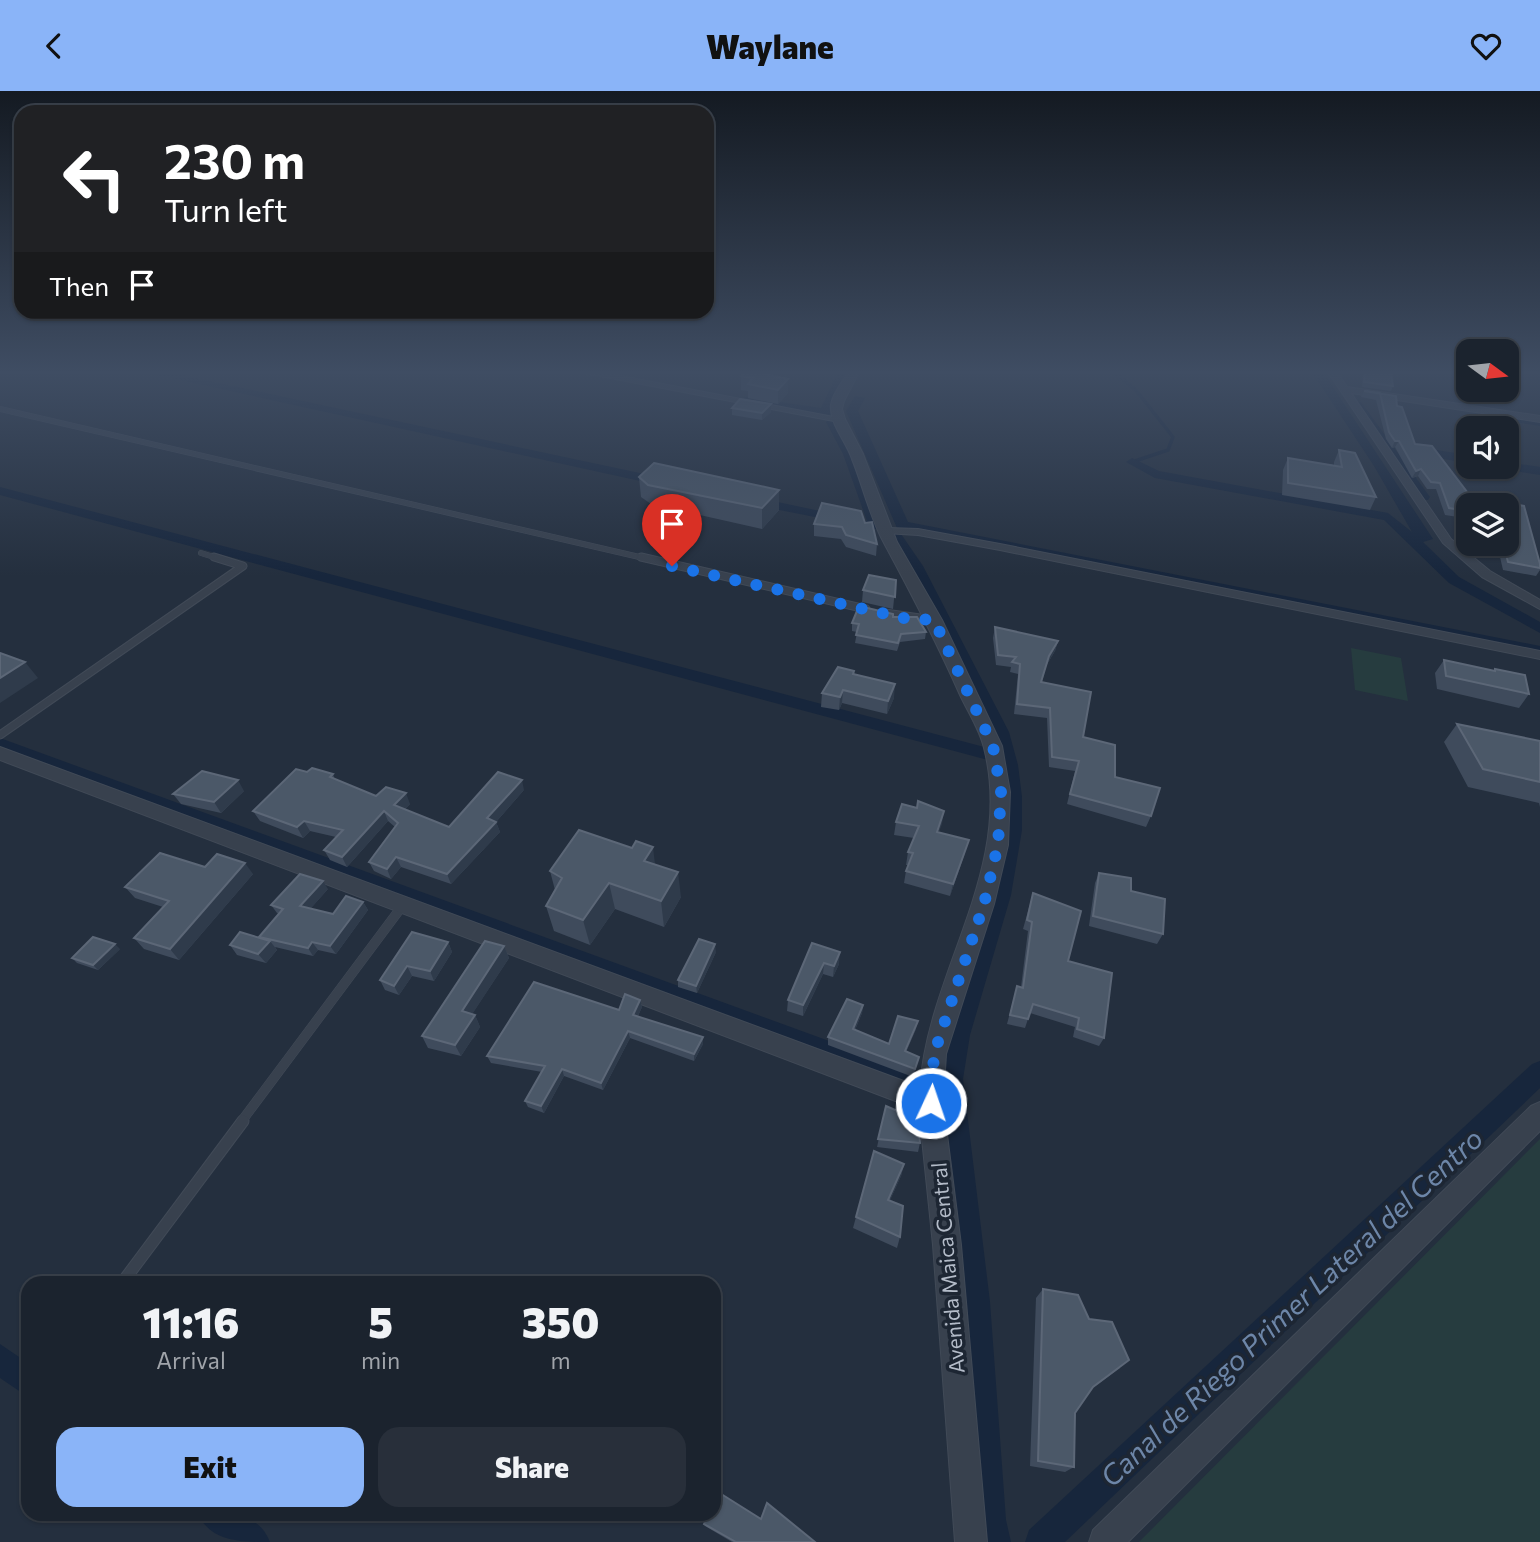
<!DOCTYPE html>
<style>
body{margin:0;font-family:Commissioner,sans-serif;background:#282f3a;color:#f1f3f6;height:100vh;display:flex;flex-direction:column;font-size:26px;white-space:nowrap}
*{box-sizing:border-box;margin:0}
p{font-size:23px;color:#a0a4aa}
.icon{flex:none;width:38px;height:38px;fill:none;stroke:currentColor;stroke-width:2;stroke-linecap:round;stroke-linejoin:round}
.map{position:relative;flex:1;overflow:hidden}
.panel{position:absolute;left:21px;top:1185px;width:700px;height:245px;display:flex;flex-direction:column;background:#1b232e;border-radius:21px;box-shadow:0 2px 5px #0004,0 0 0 2px #39404a}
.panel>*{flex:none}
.top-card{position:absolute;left:14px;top:14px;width:700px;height:214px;border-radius:21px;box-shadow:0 2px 5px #0004,0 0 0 2px #39404a;background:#202124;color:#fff;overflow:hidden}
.needle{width:46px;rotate:105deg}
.tools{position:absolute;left:1456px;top:248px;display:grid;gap:14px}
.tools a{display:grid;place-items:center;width:63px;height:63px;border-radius:14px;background:#1b232e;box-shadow:0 2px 5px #0004,0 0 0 2px #39404a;font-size:35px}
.pin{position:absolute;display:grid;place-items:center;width:60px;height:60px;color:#fff;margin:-72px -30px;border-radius:50% 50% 50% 0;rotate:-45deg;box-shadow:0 0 7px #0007}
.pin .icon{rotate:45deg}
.me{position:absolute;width:77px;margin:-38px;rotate:3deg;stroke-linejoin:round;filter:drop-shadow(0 0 5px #0008)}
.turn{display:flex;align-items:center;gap:24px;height:147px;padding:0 35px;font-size:32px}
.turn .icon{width:91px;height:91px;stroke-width:2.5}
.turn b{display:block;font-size:49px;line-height:60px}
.then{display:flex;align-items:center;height:66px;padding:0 35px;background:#0003;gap:14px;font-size:26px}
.eta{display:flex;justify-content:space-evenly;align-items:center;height:119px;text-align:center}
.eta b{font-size:42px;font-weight:800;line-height:49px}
.primary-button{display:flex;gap:14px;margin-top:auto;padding:14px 35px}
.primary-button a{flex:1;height:80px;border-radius:21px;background:#8ab4f8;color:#111;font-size:28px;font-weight:800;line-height:80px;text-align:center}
.primary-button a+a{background:#282f3a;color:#f1f3f6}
header{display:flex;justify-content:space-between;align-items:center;height:91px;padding:0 35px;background:#8ab4f8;color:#111;font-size:32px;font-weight:800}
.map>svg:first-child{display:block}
.green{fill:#263c3f}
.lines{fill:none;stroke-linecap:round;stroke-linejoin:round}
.stream{stroke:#17263c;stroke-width:3.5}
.canal{fill:#17263c;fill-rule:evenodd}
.service-far3-casing{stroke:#414a57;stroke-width:6}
.service-far2-casing{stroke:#414a57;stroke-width:9}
.service-far1-casing{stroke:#414a57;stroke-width:10}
.service-casing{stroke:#414a57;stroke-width:13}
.minor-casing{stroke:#414a57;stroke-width:2}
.tertiary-casing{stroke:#414a57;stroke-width:2}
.service-far3{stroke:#38414e;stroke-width:5}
.service-far2{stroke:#38414e;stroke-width:7}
.service-far1{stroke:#38414e;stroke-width:9}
.service{stroke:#38414e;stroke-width:11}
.minor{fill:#38414e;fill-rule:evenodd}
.tertiary{fill:#38414e;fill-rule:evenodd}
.wall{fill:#3f4b5c}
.shaded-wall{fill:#2f3b4b}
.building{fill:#4b5868;stroke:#5c6777;stroke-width:2}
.route{stroke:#1a73e8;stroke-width:12;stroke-dasharray:0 21.6}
.labels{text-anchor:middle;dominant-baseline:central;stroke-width:7;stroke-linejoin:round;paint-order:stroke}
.street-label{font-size:21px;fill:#b4bcc9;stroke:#1d2633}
.near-water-label{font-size:28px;font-style:italic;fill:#6d86a8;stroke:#1d2633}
</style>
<header><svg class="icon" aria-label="back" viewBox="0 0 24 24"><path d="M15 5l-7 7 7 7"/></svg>Waylane<svg class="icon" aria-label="heart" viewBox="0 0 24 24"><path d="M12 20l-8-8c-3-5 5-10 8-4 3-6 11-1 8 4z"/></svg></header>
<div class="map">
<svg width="1540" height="1451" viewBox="0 0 1540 1451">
<rect width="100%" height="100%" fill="#242f3e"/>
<g class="green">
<polygon points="1351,557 1401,567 1408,610 1355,599"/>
<polygon points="1540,1048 1540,1451 1139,1451"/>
</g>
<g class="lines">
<polyline class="stream" points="1113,281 1135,298 1173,346 1168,359 1132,371"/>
<g class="canal">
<polygon points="144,281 167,281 663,387 670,391 663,395"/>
<polygon points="838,281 849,281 832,315 831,324 745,312 739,309 745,306 821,317"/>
<polygon points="1312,281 1323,281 1433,448 1423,451 1459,486 1540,531 1540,542 1449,492 1384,429 1155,387 1126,371 1132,367 1159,380 1388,422 1412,441 1374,375"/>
<polygon points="855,305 865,307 858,320 908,431 1540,555 1540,565 897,437 846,320"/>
<polygon points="1353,311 1361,311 1430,406 1428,409 1418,409 1351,313"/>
<polygon points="1507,322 1540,327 1540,335 1503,329 1503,323"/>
<path d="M 832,327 C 849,334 875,416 883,436 L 881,439 L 754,414 L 747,410 L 754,406 L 867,430 L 843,363 L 826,331 Z"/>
<polygon points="1411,355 1468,364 1468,372 1407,362 1407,356"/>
<polygon points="1507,371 1540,376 1540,384 1502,378 1507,376"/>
<polygon points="0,396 988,657 997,663 988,669 0,404"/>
<polygon points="896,442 901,443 923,475 1009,641 1018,674 1022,706 1022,739 1011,804 970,944 963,988 990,1211 1006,1429 1011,1451 979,1451 974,1429 962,1211 939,988 947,944 990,804 1002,739 1003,706 1000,674 991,641 909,475 889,446"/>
<polygon points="0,647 914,981 923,984 926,992 923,1000 914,1003 0,660"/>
<polygon points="1540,970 1540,997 1065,1451 1025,1451 1029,1439 1532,973"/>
<polygon points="0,1253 28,1272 28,1306 0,1287"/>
<path d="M 198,1423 C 227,1422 258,1420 270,1451 C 241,1451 211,1451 198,1423 Z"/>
</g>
<g class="service-far3-casing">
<g id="service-far3">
<polyline points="0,318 648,468"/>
<polyline points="201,462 220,468"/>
</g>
</g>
<g class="service-far2-casing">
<g id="service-far2">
<polyline points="641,466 866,518"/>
<polyline points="885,522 934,529"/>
<polyline points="0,644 243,475 214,466"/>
</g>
</g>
<g class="service-far1-casing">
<polyline id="service-far1" points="241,1031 403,814"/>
</g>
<g class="service-casing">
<polyline id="service" points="122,1192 243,1030"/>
</g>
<g class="minor-casing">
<g id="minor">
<polygon points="579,281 600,281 844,328 839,331"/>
<polygon points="1328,281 1337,281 1347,296 1540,325 1540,331 1351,302 1451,448 1490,480 1540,509 1540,518 1482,486 1443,452"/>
<polygon points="888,437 918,438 1000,453 1540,560 1540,568 1000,459 918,444 884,442 882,440"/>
</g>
</g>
<g class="tertiary-casing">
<g id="tertiary">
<path d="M 848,281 L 859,281 L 844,310 L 842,318 L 845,328 L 863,363 L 897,451 L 942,529 L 1002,655 L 1010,701 L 1008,754 L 994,813 L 946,963 L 943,1012 L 961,1154 L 987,1451 L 955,1451 L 933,1154 L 919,1019 L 0,669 L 0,656 L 920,996 C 928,880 1015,778 984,657 C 980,639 968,621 960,604 C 937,552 911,502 884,452 C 870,427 863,395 852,368 C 847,352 832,336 831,319 C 829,307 842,292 848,281 Z"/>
<polygon points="1540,1011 1540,1040 1128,1451 1089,1451 1093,1439 1531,1015"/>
</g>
</g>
<use href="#service-far3" class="service-far3"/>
<use href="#service-far2" class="service-far2"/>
<use href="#service-far1" class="service-far1"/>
<use href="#service" class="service"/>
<use href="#minor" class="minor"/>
<use href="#tertiary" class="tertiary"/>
</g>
<g class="wall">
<polygon points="744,281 776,281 773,285 788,288 788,302 778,313 748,307 748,300 741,299 741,285"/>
<polygon points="1363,281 1391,281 1393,295 1391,300 1362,296"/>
<polygon points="1364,300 1396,305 1397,315 1402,316 1415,353 1432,355 1471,406 1524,415 1540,473 1540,479 1536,485 1503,479 1497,453 1507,453 1507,415 1468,415 1468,435 1465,427 1445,424 1436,398 1427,398 1418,385 1412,387 1395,356 1392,357 1386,348 1376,309 1361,306"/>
<polygon points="732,317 771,321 762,329 732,324"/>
<polygon points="1339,359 1376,406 1370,419 1282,404 1283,379 1288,367 1334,374 1334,371"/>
<polygon points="639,386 779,399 779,419 762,438 651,413 641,406"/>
<polygon points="865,432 877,453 876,465 846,456 841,448 814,445 814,433"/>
<polygon points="896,489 893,518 862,511 863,499"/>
<polygon points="893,526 926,541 925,548 900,551 897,560 855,552 857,541 852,540 852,532"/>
<polygon points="995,536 1058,550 1055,560 1046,575 1042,591 1083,646 1115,686 1151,725 1146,736 1067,713 1075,680 1049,676 1047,627 1014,623 1018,583 1010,581 1011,576 996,574 993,547"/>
<polygon points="1444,569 1493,580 1495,578 1529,603 1519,617 1437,598 1435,582"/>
<polygon points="854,583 894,607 887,623 842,612 839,619 821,616 822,602"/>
<polygon points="1457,633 1540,650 1540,716 1539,712 1468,696 1444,651"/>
<polygon points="333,683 335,689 376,705 410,713 405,718 449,736 524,699 496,731 500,741 451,793 401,776 391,788 374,780 369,771 395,736 388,730 347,776 330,769 324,759 336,746 310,740 303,747 260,730 253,720"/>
<polygon points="244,700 221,722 181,713 173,703"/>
<polygon points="917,717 944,720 939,741 965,762 950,805 904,792 906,780 908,774 906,774 908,761 914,747 894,744 896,731"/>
<polygon points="655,774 681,806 664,836 615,818 590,854 554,840 546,815 555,799 550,780"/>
<polygon points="205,776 253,783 179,869 144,858 134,847 163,816 135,807 125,796"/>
<polygon points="1099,782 1131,800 1163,843 1157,853 1089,835 1095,792"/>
<polygon points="328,798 310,818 333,823 363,811 368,819 336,863 318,859 313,865 275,856 277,859 266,872 237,864 230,854 260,847 279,823 277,822 271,814"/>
<polygon points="1033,802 1068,870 1104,947 1099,955 1073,946 1075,936 1030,922 1025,937 1007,933 1017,895 1021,896 1028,840 1023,838"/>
<polygon points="448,851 452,861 434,890 412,885 399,904 385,899 380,889"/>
<polygon points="812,852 839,873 833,886 823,883 803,925 787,920 788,909"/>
<polygon points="504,855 509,867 472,923 475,924 480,936 461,965 428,957 422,945"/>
<polygon points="120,858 98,879 77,872 72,867"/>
<polygon points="716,861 697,902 678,896 678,889"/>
<polygon points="640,909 642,916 638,925 703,953 694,970 630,947 603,999 564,985 544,1022 528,1016 525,1010 542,981 491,972 487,965 619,919"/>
<polygon points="863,914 862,922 855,939 889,953 916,938 906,961 917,974 913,986 828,954 828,946"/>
<polygon points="886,1015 920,1052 918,1061 877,1056"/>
<polygon points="904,1073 901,1085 890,1109 900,1146 897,1157 853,1137 856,1126"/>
<polygon points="1043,1198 1089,1228 1120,1277 1091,1298 1075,1322 1074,1376 1065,1381 1030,1375 1036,1207"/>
<polygon points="761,1428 815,1451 732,1451 705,1435 704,1433"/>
</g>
<g class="shaded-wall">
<polygon points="764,281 776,281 763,297 763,283"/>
<polygon points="788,288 788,302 778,313 778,299"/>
<polygon points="771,313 771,321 762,329 762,322"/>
<polygon points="1395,350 1399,350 1395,356 1392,357"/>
<polygon points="1421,378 1418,385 1412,387 1416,380"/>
<polygon points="779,399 779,419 762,438 762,417"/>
<polygon points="1058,550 1055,560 1046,575 1049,565"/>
<polygon points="25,571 38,587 0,612 0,587"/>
<polygon points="895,593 894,607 887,623 888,610"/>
<polygon points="843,599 842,612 839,619 840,606"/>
<polygon points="238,689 244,700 221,722 214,711"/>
<polygon points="522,689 524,699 495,732 496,731 500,741 451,793 447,783 487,727"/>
<polygon points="406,702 410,713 399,724 394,714"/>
<polygon points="384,720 388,730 347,776 342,766"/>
<polygon points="944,720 942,733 934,754 937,741"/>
<polygon points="304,730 310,740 303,747 297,736"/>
<polygon points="969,749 965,762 950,805 953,793"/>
<polygon points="653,756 656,782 644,770"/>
<polygon points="396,766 401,776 391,788 387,778"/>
<polygon points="245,772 253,783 179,869 170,858"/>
<polygon points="678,781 681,806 664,836 661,810"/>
<polygon points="323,790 328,798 305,824 300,815"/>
<polygon points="609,792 615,818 590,854 583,829"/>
<polygon points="363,811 368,819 336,863 330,855"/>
<polygon points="270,850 277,859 266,872 258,863"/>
<polygon points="312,851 318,859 313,865 308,857"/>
<polygon points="448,851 452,861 434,890 430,880"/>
<polygon points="115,853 120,858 98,879 93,874"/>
<polygon points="715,853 716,861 697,902 696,895"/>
<polygon points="504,855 509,867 467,931 462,920"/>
<polygon points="840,861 839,873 833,886 834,875"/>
<polygon points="824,872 823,883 803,925 803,914"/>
<polygon points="407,875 412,885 399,904 394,895"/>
<polygon points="640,909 642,916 635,931 633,924"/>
<polygon points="863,914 862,922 852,946 853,938"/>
<polygon points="475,924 480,936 461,965 455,954"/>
<polygon points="918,930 916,938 903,968 905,960"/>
<polygon points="628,940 630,947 603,999 601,992"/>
<polygon points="703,946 703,953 694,970 694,963"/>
<polygon points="562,978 564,985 544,1022 541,1015"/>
<polygon points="904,1073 901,1085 885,1120 888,1109"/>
</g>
<g class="building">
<polygon points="744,281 764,281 763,283 788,288 778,299 748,293 753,287 741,285"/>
<polygon points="1365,281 1391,281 1393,295 1364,291"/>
<polygon points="1364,300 1396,305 1397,315 1402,316 1415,353 1432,355 1471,406 1524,415 1540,473 1540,477 1508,471 1503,453 1507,453 1507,415 1468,415 1468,420 1449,417 1440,392 1431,391 1421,378 1416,380 1399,350 1395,350 1389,341 1380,302"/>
<polygon points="740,308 771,313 762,322 732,317"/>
<polygon points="1339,359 1355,362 1376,406 1288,392 1288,367 1342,376"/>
<polygon points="654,372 779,399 762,417 648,394 639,386"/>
<polygon points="822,412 861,420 865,432 872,431 877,453 846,444 842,436 814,433"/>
<polygon points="869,484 896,489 895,506 863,499"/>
<polygon points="859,515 893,523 893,526 917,526 926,541 901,543 898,552 856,544 859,533 852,532"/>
<polygon points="995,536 1058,550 1049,565 1041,591 1091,601 1083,646 1115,654 1115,686 1160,697 1151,725 1070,703 1079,670 1052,666 1050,617 1017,613 1020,573 1012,571 1016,566 998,564"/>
<polygon points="0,562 25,571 0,587"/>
<polygon points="1444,569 1495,580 1495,578 1525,584 1529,603 1446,585"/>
<polygon points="838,576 854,580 853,583 895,593 888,610 843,599 840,606 822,602"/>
<polygon points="1457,633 1540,650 1540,691 1483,678"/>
<polygon points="312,677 333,683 330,686 376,705 386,696 406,702 394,714 449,736 498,681 522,689 487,727 496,731 447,783 396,766 387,778 369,771 398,732 384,720 342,766 324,759 343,739 304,730 297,736 253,720 296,678 307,681"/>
<polygon points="202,680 238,689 214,711 173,703"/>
<polygon points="918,710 944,720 937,741 969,749 953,793 906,780 913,762 908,761 919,735 896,731 902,713 917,717"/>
<polygon points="579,739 632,757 636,750 653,756 644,770 678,781 661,810 609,792 583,829 546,815 562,787 550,780"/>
<polygon points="160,762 205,776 217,763 245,772 170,858 134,847 169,810 125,796"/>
<polygon points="1099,782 1131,787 1131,800 1165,808 1163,843 1093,825"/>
<polygon points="300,783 323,790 300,815 333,823 346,805 363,811 330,855 312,851 308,857 259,846 283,818 271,814"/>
<polygon points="1033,802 1081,820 1068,870 1112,882 1104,947 1077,938 1079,927 1033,913 1028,928 1010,924 1017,895 1023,897 1032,831 1027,829"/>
<polygon points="240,841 270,850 258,863 230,854"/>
<polygon points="412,841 448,851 430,880 407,875 394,895 380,889"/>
<polygon points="93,846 115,853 93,874 72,867"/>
<polygon points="699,848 715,853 696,895 678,889"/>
<polygon points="485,850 504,855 462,920 475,924 455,954 422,945"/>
<polygon points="812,852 840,861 834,875 824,872 803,914 788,909"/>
<polygon points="534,891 619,919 625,903 640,909 633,924 703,946 694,963 628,940 601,992 562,978 541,1015 525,1010 545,975 487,965"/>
<polygon points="847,908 863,914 853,938 889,953 898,925 918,930 905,960 919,966 915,978 828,946"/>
<polygon points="886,1015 918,1029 920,1052 878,1048"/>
<polygon points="874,1060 904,1073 888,1109 903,1115 900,1146 856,1126"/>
<polygon points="1043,1198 1078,1204 1089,1228 1112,1231 1129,1269 1093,1296 1075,1322 1074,1376 1038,1370"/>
<polygon points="718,1401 761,1428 767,1412 815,1451 736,1451 704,1433 708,1423 714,1423 714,1409"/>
</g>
<linearGradient id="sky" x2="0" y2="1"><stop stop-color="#141a22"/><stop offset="0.58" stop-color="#3f4d63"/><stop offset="1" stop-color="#3f4d63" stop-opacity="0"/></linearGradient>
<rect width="1540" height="485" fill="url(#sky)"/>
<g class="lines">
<polyline class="route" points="672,475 904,527 934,529 993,655 1001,701 998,754 984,813 934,963 931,1012"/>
</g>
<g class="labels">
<g class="street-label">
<text transform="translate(947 1177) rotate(-95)">Avenida Maica Central</text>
</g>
<g class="near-water-label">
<text transform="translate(1291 1216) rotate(-43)">Canal de Riego Primer Lateral del Centro</text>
</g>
</g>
</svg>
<div class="tools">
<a><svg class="needle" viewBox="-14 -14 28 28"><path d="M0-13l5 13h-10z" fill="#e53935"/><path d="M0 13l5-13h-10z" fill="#a0a4aa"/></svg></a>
<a><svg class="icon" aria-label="sound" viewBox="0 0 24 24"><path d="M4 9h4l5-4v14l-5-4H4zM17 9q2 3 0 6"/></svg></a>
<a><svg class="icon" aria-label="layers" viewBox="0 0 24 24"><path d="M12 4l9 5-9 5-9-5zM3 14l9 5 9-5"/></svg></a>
</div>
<div class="pin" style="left:672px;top:475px;background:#d93025"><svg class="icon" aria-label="arrive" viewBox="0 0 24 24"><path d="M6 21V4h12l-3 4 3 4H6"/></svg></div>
<svg class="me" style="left:931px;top:1012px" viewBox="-20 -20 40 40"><circle r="17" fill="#1a73e8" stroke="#fff" stroke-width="3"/><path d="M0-11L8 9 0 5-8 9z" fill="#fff"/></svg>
<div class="top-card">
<div class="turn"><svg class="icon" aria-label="left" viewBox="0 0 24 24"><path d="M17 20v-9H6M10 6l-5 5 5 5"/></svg><div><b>230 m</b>Turn left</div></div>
<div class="then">Then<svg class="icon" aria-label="arrive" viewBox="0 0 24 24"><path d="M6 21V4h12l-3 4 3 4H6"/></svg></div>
</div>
<section class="panel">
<div class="eta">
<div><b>11:16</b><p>Arrival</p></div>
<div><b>5</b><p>min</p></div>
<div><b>350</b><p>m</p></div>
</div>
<div class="primary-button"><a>Exit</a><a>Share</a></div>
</section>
</div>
